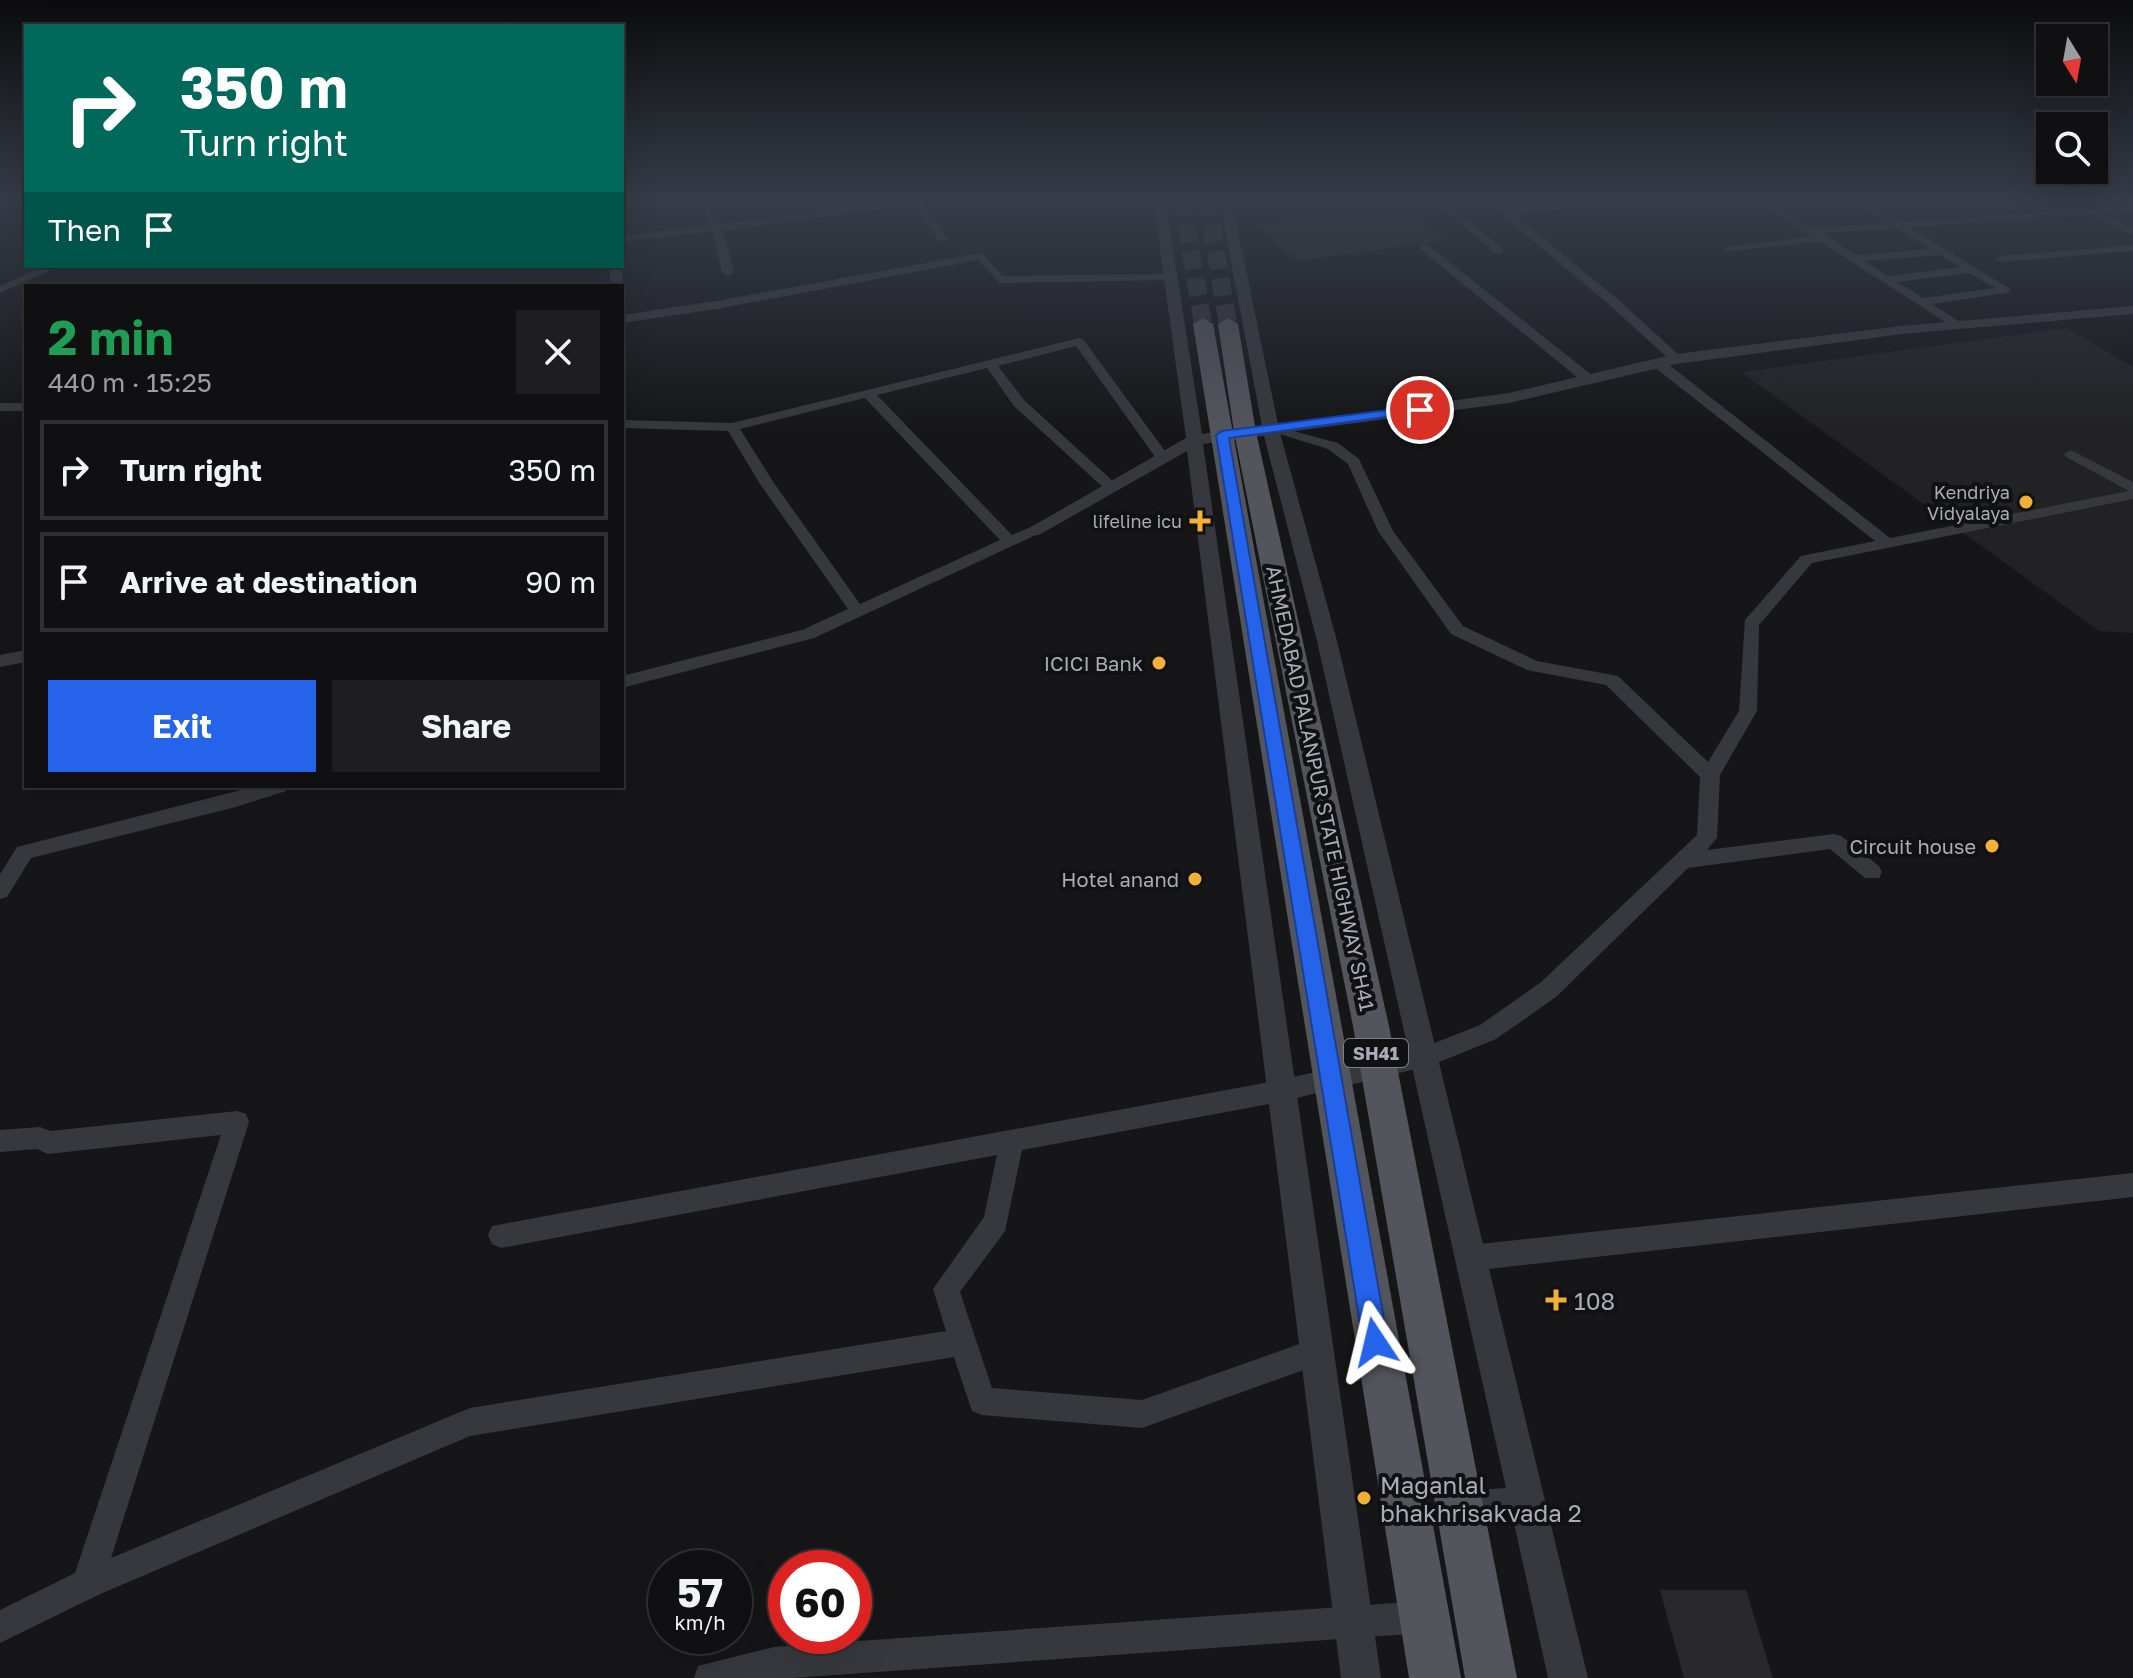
<!DOCTYPE html>
<meta charset="utf-8">
<style>
body{margin:0;font-family:"Golos Text",sans-serif;background:#1e1e20;color:#f1f3f6;height:100vh;display:flex;flex-direction:column;font-size:30px;white-space:nowrap}
*{box-sizing:border-box;margin:0}
p{font-size:26px;color:#9c9d9f}
.icon{flex:none;width:44px;height:44px;fill:none;stroke:currentColor;stroke-width:2;stroke-linecap:round;stroke-linejoin:round}
.map{position:relative;flex:1;overflow:hidden}
.panel{position:absolute;left:24px;top:284px;width:600px;height:504px;display:flex;flex-direction:column;background:#101012;border-radius:0px;box-shadow:0 8px 32px #0002,0 0 0 2px #303032}
.panel>*{flex:none}
.top-card{position:absolute;left:24px;top:24px;width:600px;height:244px;border-radius:0px;box-shadow:0 8px 32px #0002,0 0 0 2px #303032;background:#00695c;color:#fff;overflow:hidden}
.needle{width:52px;rotate:169deg}
.fabs{position:absolute;left:2036px;top:24px;display:grid;gap:16px}
.fabs a{display:grid;place-items:center;width:72px;height:72px;border-radius:0px;background:#101012;box-shadow:0 8px 32px #0002,0 0 0 2px #303032;font-size:40px}
.speed{position:absolute;left:648px;top:1550px;display:flex;gap:16px;font-size:40px;font-weight:700;text-align:center}
.speed>*{display:grid;place-content:center;width:104px;height:104px;border-radius:50%;background:#101012;box-shadow:0 8px 32px #0002,0 0 0 2px #303032;line-height:1}
.speed small{font-size:20px;font-weight:400}
.speed .limit{border:12px solid #d22;background:#fff;color:#111}
.pin{position:absolute;display:grid;place-items:center;width:68px;height:68px;color:#fff;margin:-34px;border:4px solid #fff;border-radius:50%;box-shadow:0 2px 8px #0007}
.me{position:absolute;width:88px;margin:-44px;rotate:350deg;stroke-linejoin:round;filter:drop-shadow(0 0 6px #0008)}
.turn{display:flex;align-items:center;gap:28px;height:168px;padding:0 24px;font-size:36px}
.turn .icon{width:104px;height:104px;stroke-width:2.5}
.turn b{display:block;font-size:56px;line-height:68px}
.then{display:flex;align-items:center;height:76px;padding:0 24px;background:#0003;gap:16px;font-size:30px}
.round{display:grid;place-items:center;flex:none;width:84px;height:84px;border-radius:0px;background:#1e1e20}
.head{display:flex;align-items:center;justify-content:space-between;height:136px;padding:0 24px}
h1{font-size:48px;font-weight:700;line-height:60px;color:#1e9e55}
.primary-button{display:flex;gap:16px;margin-top:auto;padding:16px 24px}
.primary-button a{flex:1;height:92px;border-radius:0px;background:#2563eb;color:#fff;font-size:32px;font-weight:700;line-height:92px;text-align:center}
.primary-button a+a{background:#1e1e20;color:#f1f3f6}
ul{padding:0;list-style:none}
li{display:flex;align-items:center;gap:24px;height:100px;margin:0 16px 12px;padding:0 8px;border:4px solid #303032;border-radius:0px}
li div{flex:1}
li b{display:block;font-size:30px}
li em{font-style:normal}
.map>svg:first-child{display:block}
.built{fill:#222225}
.building{fill:#29292c}
.lines{fill:none;stroke-linecap:round;stroke-linejoin:round}
.primary-tunnel{stroke:#333438;stroke-width:18;stroke-dasharray:18 9;stroke-linecap:butt}
.minor{fill:#37383d;fill-rule:evenodd}
.tertiary{fill:#37383d;fill-rule:evenodd}
.primary{fill:#53555c;fill-rule:evenodd}
.route{fill:#2563eb;stroke:#184099;stroke-width:2}
.poi-dot{fill:#f2b134;stroke:#111113;stroke-width:3}
.labels{text-anchor:middle;dominant-baseline:central;stroke-width:8;stroke-linejoin:round;paint-order:stroke}
.far-poi-label{font-size:18px;fill:#a8adb8;stroke:#111113;text-anchor:end}
.shield{fill:#111113;stroke:#7b7e86;stroke-width:2}
.shield-label{font-size:18px;font-weight:bold;fill:#a8adb8}
.poi-label{font-size:20px;fill:#a8adb8;stroke:#111113;text-anchor:end}
.street-label{font-size:20px;fill:#a8adb8;stroke:#111113}
.near-poi-label{font-size:24px;fill:#a8adb8;stroke:#111113;text-anchor:start}
</style>
<div class="map">
<svg width="2133" height="1678" viewBox="0 0 2133 1678">
<rect width="100%" height="100%" fill="#161618"/>
<polygon class="built" points="2067,328 2133,367 2133,633 2099,631 1741,372"/>
<g class="building">
<polygon points="1407,207 1447,240 1298,261 1251,222"/>
<polygon points="1660,1590 1746,1590 1773,1678 1684,1678"/>
</g>
<g class="lines">
<g class="primary-tunnel">
<polyline points="1182,198 1203,324"/>
<polyline points="1207,198 1228,324"/>
</g>
<g class="minor">
<polygon points="699,198 709,198 720,223 781,216 771,198 781,198 790,215 919,198 949,240 940,242 914,205 723,230 734,273 728,276 722,273 713,231 622,242 622,236 710,225"/>
<polygon points="1430,198 1441,198 1503,249 1503,253 1495,253"/>
<polygon points="1482,198 1493,198 1508,210 1617,198 1650,198 1515,215 1621,302 1680,356 1680,362 1672,362 1613,308"/>
<path d="M 1755,198 L 1771,201 L 1860,198 L 1900,222 L 2133,206 L 2133,212 L 2104,214 L 2133,228 L 2133,235 L 2089,215 L 1909,227 L 2012,290 L 2006,293 L 1932,304 L 1960,322 L 1960,328 L 1956,329 L 1821,242 L 1727,251 L 1725,249 L 1731,246 L 1812,237 ZM 1853,202 L 1886,223 L 1813,228 L 1780,207 ZM 1896,228 L 1931,249 L 1856,255 L 1822,233 ZM 1940,255 L 1960,267 L 1888,276 L 1865,261 ZM 1969,273 L 1995,288 L 1923,298 L 1897,282 Z"/>
<polygon points="1420,245 1428,245 1593,376 1593,382 1583,382 1420,249"/>
<polygon points="2133,245 2133,251 2001,262 1995,259 2001,256"/>
<polygon points="981,253 1003,276 1169,274 1175,277 1169,280 1000,283 978,260 716,309 622,323 622,315 716,301"/>
<polygon points="45,266 60,266 0,293 0,286"/>
<rect x="610" y="266" width="12" height="20"/>
<path d="M 1079,338 L 1083,339 L 1168,455 L 1168,461 L 1158,461 L 1076,346 L 998,366 L 1024,400 L 1116,484 L 1116,490 L 1106,490 L 1014,406 L 987,368 L 877,395 L 1012,535 L 1033,526 L 1041,531 L 1038,534 L 814,638 L 622,688 L 622,676 L 802,630 L 848,609 L 760,484 L 728,431 L 622,428 L 622,420 L 732,423 ZM 865,398 L 1000,540 L 860,604 L 774,483 L 740,429 Z"/>
<polygon points="1653,360 1663,360 1890,538 2129,491 2066,457 2064,454 2071,450 2133,482 2133,499 1812,563 1759,625 1757,711 1720,775 1717,838 1707,850 1834,834 1841,836 1879,866 1882,872 1879,878 1865,878 1830,849 1688,868 1556,997 1496,1039 1432,1065 1280,1102 1022,1150 1005,1231 960,1292 992,1388 1142,1400 1316,1338 1326,1342 1330,1352 1326,1362 1142,1428 982,1415 972,1411 954,1357 470,1436 98,1595 0,1643 0,1610 75,1573 221,1135 48,1154 37,1149 0,1152 0,1130 40,1127 51,1131 237,1111 246,1114 249,1122 111,1558 470,1408 946,1331 933,1289 984,1217 997,1155 501,1248 492,1244 488,1235 492,1226 1280,1080 1422,1048 1480,1025 1540,983 1697,835 1700,777 1606,685 1527,670 1451,634 1378,531 1348,464 1328,449 1264,429 1271,425 1338,443 1359,459 1393,531 1463,626 1537,661 1618,676 1708,762 1739,711 1745,620 1801,556 1875,541 1653,366"/>
<rect x="0" y="403" width="26" height="8"/>
<polygon points="26,650 26,662 0,667 0,655"/>
<polygon points="257,786 289,786 286,791 236,807 31,858 7,897 0,899 0,874 17,847"/>
<polygon points="2133,1173 2133,1197 1471,1271 1462,1267 1458,1258 1462,1249 1471,1245"/>
<polygon points="1424,1601 1435,1606 1440,1617 1435,1628 1424,1633 792,1678 694,1678 698,1666 774,1647"/>
</g>
<g class="tertiary">
<polygon points="1153,198 1165,198 1202,434 1262,426 1219,198 1231,198 1278,424 1509,393 1676,354 1902,326 2133,306 2133,314 1902,334 1676,364 1509,403 1280,433 1337,641 1588,1678 1548,1678 1514,1523 1460,1527 1447,1522 1442,1509 1447,1496 1460,1491 1506,1488 1317,641 1264,436 1203,444 1381,1678 1341,1678 1187,451 1039,535 1027,535 1024,531 1186,438"/>
<polygon points="2115,198 2133,199 2133,208"/>
</g>
<g class="primary">
<polygon points="1203,318 1213,324 1461,1678 1409,1678 1193,324"/>
<polygon points="1228,318 1238,324 1256,432 1389,1026 1517,1678 1465,1678 1353,1026 1234,432 1218,324"/>
</g>
</g>
<linearGradient id="sky" x2="0" y2="1"><stop stop-color="#0c0c0d"/><stop offset="0.46" stop-color="#363c48"/><stop offset="1" stop-color="#363c48" stop-opacity="0"/></linearGradient>
<rect width="2133" height="433" fill="url(#sky)"/>
<polygon class="route" points="1420,406 1424,407 1424,412 1229,438 1388,1342 1384,1351 1375,1354 1367,1351 1363,1342 1216,435 1222,431"/>
<g class="poi-dot">
<circle cx="2026" cy="502" r="8"/>
<path d="M1196 509h8v8h8v8h-8v8h-8v-8h-8v-8h8z"/>
<circle cx="1159" cy="663" r="8"/>
<circle cx="1992" cy="846" r="8"/>
<circle cx="1195" cy="879" r="8"/>
<path d="M1552 1288h8v8h8v8h-8v8h-8v-8h-8v-8h8z"/>
<circle cx="1364" cy="1498" r="8"/>
</g>
<g class="labels">
<g class="far-poi-label">
<text x="2010" y="492">Kendriya<tspan x="2010" dy="21">Vidyalaya</tspan></text>
<text x="1182" y="521">lifeline icu</text>
</g>
<rect class="shield" x="1344" y="1039" width="64" height="28" rx="6"/>
<g class="shield-label">
<text x="1376" y="1053">SH41</text>
</g>
<g class="poi-label">
<text x="1143" y="663">ICICI Bank</text>
<text x="1976" y="846">Circuit house</text>
<text x="1179" y="879">Hotel anand</text>
</g>
<g class="street-label">
<text transform="translate(1321 788) rotate(78)">AHMEDABAD PALANPUR STATE HIGHWAY SH41</text>
</g>
<g class="near-poi-label">
<text x="1574" y="1300">108</text>
<text x="1380" y="1484">Maganlal<tspan x="1380" dy="28">bhakhrisakvada 2</tspan></text>
</g>
</g>
</svg>
<div class="fabs">
<a><svg class="needle" viewBox="-14 -14 28 28"><path d="M0-13l5 13h-10z" fill="#e53935"/><path d="M0 13l5-13h-10z" fill="#9c9d9f"/></svg></a>
<a><svg class="icon" aria-label="search" viewBox="0 0 24 24"><circle cx="10" cy="10" r="6"/><path d="M15 15l6 6"/></svg></a>
</div>
<div class="speed"><div>57<small>km/h</small></div><div class="limit">60</div></div>
<div class="pin" style="left:1420px;top:410px;background:#d93025"><svg class="icon" aria-label="arrive" viewBox="0 0 24 24"><path d="M6 21V4h12l-3 4 3 4H6"/></svg></div>
<svg class="me" style="left:1375px;top:1342px" viewBox="-20 -20 40 40"><path d="M0-17L14 15 0 8-14 15z" fill="#2563eb" stroke="#fff" stroke-width="4"/></svg>
<div class="top-card">
<div class="turn"><svg class="icon" aria-label="right" viewBox="0 0 24 24"><path d="M7 20v-9h11M14 6l5 5-5 5"/></svg><div><b>350 m</b>Turn right</div></div>
<div class="then">Then<svg class="icon" aria-label="arrive" viewBox="0 0 24 24"><path d="M6 21V4h12l-3 4 3 4H6"/></svg></div>
</div>
<section class="panel">
<div class="head"><div><h1>2 min</h1><p>440 m · 15:25</p></div><a class="round"><svg class="icon" aria-label="close" viewBox="0 0 24 24"><path d="M6 6l12 12M18 6L6 18"/></svg></a></div>
<ul>
<li><svg class="icon" aria-label="right" viewBox="0 0 24 24"><path d="M7 20v-9h11M14 6l5 5-5 5"/></svg><div><b>Turn right</b></div><em>350 m</em></li>
<li><svg class="icon" aria-label="arrive" viewBox="0 0 24 24"><path d="M6 21V4h12l-3 4 3 4H6"/></svg><div><b>Arrive at destination</b></div><em>90 m</em></li>
</ul>
<div class="primary-button"><a>Exit</a><a>Share</a></div>
</section>
</div>
